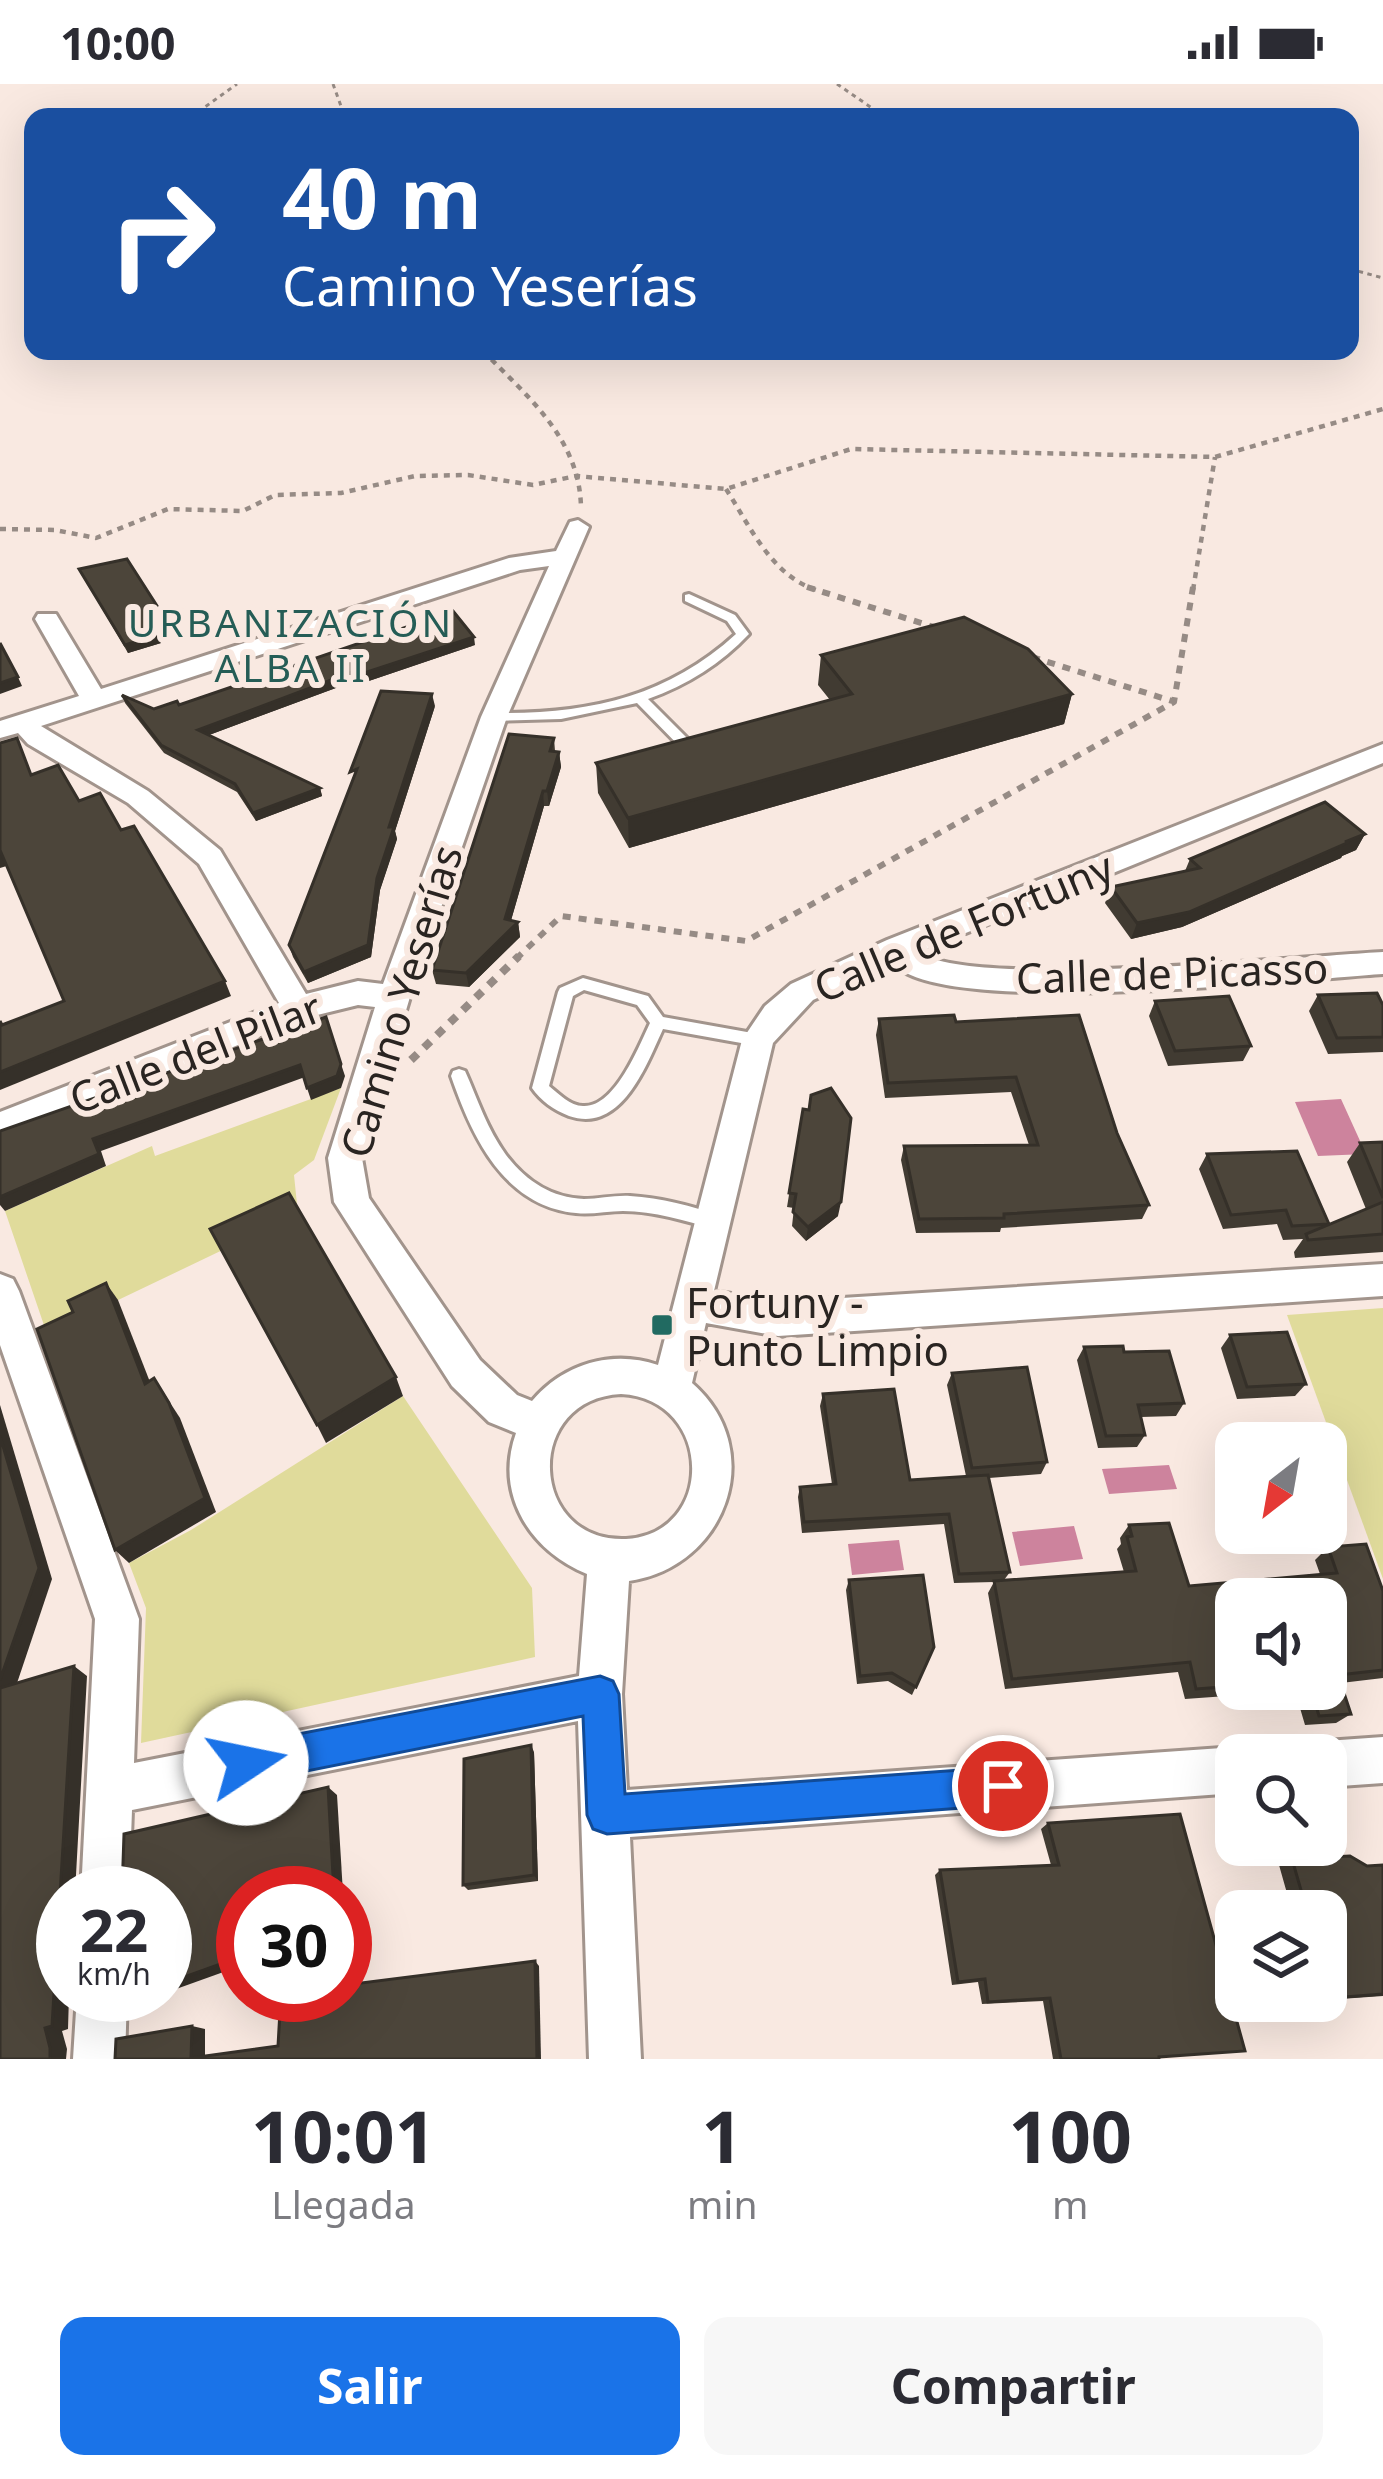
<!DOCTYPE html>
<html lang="es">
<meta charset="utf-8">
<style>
body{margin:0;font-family:"Noto Sans",sans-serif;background:#f7f7f7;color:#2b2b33;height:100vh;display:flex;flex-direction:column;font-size:45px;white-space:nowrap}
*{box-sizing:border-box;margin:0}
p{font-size:39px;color:#7c7c81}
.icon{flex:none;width:66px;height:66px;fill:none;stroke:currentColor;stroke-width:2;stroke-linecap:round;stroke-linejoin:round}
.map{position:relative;height:1975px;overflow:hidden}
.sheet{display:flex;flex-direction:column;background:#fff;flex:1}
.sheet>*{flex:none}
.hud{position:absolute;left:24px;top:24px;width:1335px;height:252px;border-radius:24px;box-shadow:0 12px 48px #0002;background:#1a4fa0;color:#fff;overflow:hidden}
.needle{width:78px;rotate:211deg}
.fabs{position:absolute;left:1215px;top:1338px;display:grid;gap:24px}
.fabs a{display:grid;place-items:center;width:132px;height:132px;border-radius:24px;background:#fff;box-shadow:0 12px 48px #0002;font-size:60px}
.speed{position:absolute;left:36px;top:1782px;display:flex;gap:24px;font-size:60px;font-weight:700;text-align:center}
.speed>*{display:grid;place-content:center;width:156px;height:156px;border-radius:50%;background:#fff;box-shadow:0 12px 48px #0002;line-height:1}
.speed small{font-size:30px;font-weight:400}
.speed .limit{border:18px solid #d22;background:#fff;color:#111}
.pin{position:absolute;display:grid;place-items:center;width:102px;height:102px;color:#fff;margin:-51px;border:6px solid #fff;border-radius:50%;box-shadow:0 3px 12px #0007}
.me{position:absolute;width:132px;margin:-66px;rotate:79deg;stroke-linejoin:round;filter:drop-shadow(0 0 9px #0008)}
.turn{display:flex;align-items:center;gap:42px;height:252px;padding:0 60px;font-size:54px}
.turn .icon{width:156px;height:156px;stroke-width:2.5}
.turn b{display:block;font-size:84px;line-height:102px}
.eta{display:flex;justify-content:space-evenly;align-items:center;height:204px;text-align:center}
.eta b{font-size:72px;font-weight:700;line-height:84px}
.cta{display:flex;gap:24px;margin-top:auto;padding:24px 60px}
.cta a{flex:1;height:138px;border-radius:24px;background:#1a73e8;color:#fff;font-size:48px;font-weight:700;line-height:138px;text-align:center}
.cta a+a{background:#f7f7f7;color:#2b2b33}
.status{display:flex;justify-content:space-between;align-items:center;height:84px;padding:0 60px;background:#fff;direction:ltr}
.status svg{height:33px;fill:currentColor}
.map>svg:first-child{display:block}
.green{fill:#e0db9b}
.water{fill:#cd839d}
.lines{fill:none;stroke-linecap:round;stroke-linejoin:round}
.lane-casing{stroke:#a2948c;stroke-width:6}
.street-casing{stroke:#a2948c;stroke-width:6}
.path-far3{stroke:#968b85;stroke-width:3;stroke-dasharray:4.5 4.5;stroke-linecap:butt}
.path-far2{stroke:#968b85;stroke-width:4.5;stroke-dasharray:6 6;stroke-linecap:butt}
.path-far1{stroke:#968b85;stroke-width:6;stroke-dasharray:8 8;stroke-linecap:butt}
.path{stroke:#968b85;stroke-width:8;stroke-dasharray:9 9;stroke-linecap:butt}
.lane{fill:#fff;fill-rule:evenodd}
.street{fill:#fff;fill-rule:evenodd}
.wall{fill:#413b32;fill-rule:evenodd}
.shaded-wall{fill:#353029}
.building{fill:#4c453a;stroke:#353029;stroke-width:3}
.route{fill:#1a73e8;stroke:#114b97;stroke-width:3}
.poi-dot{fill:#216a61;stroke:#f9e9e1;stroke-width:4.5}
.labels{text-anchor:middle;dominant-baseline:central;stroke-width:12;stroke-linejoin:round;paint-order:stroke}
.far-neighbourhood-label{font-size:39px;letter-spacing:3px;fill:#255d56;stroke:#f9e9e1}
.street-label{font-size:42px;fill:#292421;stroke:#f9e9e1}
.poi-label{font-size:42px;fill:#292421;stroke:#f9e9e1;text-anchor:start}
</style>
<div class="status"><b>10:00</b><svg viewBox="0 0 49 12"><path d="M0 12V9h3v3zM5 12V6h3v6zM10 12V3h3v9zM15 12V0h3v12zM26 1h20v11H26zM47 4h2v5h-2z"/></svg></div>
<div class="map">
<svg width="1383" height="1975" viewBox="0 0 1383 1975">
<rect width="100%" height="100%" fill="#f9e9e1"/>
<g class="green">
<polygon points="341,1004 314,1076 294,1091 298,1130 47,1250 5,1127 152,1062 155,1072"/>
<polygon points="1383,1224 1383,1495 1287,1231"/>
<polygon points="403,1312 532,1504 535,1573 141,1659 146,1524 129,1479 191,1446"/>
</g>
<g class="water">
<polygon points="1341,1015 1366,1070 1318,1072 1295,1018"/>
<polygon points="1169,1381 1177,1405 1109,1410 1102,1385"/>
<polygon points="1074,1442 1083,1475 1020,1482 1012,1448"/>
<polygon points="899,1456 904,1486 852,1491 848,1460"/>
</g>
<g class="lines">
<g class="lane-casing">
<g id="lane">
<path d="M 689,510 L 735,531 L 749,550 C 721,580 687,601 648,615 L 698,665 L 698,671 L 688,671 L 637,619 L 561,635 L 494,637 L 487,633 L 494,629 C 587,630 666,614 736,550 L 727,537 L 685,517 L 685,511 Z"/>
<path d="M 583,894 L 648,912 L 663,933 L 758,950 L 766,956 L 758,962 L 663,945 C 646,982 621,1050 569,1032 C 554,1026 541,1017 532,1004 L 558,908 L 560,904 ZM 584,906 L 637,921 L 650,939 C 639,962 615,1024 583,1022 C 570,1022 559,1010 549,1002 L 573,912 Z"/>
<path d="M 459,985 L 465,987 C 478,1016 487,1045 506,1071 C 525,1096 551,1114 584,1115 C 599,1115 615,1111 630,1112 C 661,1114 692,1122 721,1132 L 724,1137 L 721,1142 L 715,1145 C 685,1137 654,1127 623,1127 C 607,1127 591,1131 576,1129 C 504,1122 472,1053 451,992 L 453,987 Z"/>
</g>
</g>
<g class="street-casing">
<g id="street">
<path d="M 578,436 L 589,443 L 507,633 L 410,913 L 362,1074 L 369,1114 L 480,1276 L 517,1311 L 532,1317 C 563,1280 612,1265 658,1281 L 742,956 L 765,922 L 791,900 L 887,856 L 1383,660 L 1383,679 L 919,868 C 969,906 1303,872 1383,868 L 1383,890 C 1302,895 938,935 893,879 L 813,916 L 773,959 L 714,1207 L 778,1218 L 1383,1180 L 1383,1212 L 778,1252 L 706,1239 L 692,1299 C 769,1366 726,1483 629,1497 L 622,1610 L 627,1706 L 1236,1663 L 1253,1671 L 1236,1671 L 1236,1709 L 630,1753 L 641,1975 L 589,1975 L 578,1637 L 132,1726 L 129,1809 L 81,1809 L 95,1535 L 0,1261 L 0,1190 L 13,1195 L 19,1207 L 139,1535 L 134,1679 L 579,1592 L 587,1490 C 530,1467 494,1410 516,1349 L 489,1338 L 452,1302 L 334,1118 L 328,1074 L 375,923 L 358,921 L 305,934 L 0,1057 L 0,1028 L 279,919 L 199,780 L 128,719 L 28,660 L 18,649 L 0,654 L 0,637 L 79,612 L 35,535 L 38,530 L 56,530 L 101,605 L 509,474 L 556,467 L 570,438 ZM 549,482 L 481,633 L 383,900 L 358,897 L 306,910 L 220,766 L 148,707 L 41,642 L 520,486 ZM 621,1310 C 714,1315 716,1450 626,1455 C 529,1459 522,1315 621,1310 Z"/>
<polygon points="1383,1653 1383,1699 1326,1703 1326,1671 1307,1671 1310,1664 1326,1657"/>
<polygon points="77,1911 127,1911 125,1975 73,1975"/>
</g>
</g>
<g class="path-far3">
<polyline points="333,0 345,33"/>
<polyline points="837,0 885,33"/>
<polyline points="191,33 237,0"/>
<polyline points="1350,185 1383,194"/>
</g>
<g class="path-far2">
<path d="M 483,267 C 528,313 580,355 581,424"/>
<path d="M 726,405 C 750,442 771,491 816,506"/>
<polyline points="0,445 55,446 96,454 168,425 243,427 275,411 341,409 415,392 468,391 533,401 576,392 726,405 851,365 1215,373 1383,325"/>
<polyline points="1193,506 1215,373"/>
</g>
<g class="path-far1">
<polyline points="807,503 937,544"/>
<polyline points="1032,573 1172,617"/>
<polyline points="516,875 561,832 746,857 1174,618 1193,503"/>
</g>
<polyline class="path" points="411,976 519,872"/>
<use href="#lane" class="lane"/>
<use href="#street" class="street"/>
</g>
<g class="wall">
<polygon points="79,485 173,550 159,554 161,559 128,569"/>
<polygon points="475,561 354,602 352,598 209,651 320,704 322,712 256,737 237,708 164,669 125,619 122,611 154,625"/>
<polygon points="821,571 1072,610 1064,640 629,764 598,709 596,679 830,616 818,601"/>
<polygon points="435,622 395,747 397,755 380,806 371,873 308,899 293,873 289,861"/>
<polygon points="554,654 555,667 559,668 561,683 549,722 544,722 511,836 518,838 520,853 469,903 436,900 432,886"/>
<polygon points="1365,750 1356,766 1342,772 1341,774 1182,843 1131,855 1105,819 1111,803 1185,787 1190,775"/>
<polygon points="1318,911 1383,921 1383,968 1328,970 1309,927"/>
<polygon points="1155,917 1251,962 1243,977 1168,982 1149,932"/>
<polygon points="879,935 956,938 1117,1049 1149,1121 1142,1135 1001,1144 1000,1148 916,1149 901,1076 904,1062 1029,1061 1011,1008 885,1014 876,951"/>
<polygon points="803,1025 838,1132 806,1157 792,1142 794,1124 787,1123"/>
<polygon points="1383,1058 1383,1168 1295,1174 1294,1168 1303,1155 1283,1156 1277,1140 1223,1145 1199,1085 1207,1070 1329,1140 1366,1125 1347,1078 1360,1059"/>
<polygon points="1230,1251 1306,1300 1295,1312 1237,1315 1221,1264"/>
<polygon points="1084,1263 1124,1268 1184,1319 1176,1332 1141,1333 1145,1351 1137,1363 1098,1364 1077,1276"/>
<path d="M 952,1289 L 1047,1378 L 1041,1390 L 989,1394 L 1010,1488 L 1004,1496 L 1124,1488 L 1117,1465 L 1121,1460 L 1120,1454 L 1129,1441 L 1189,1502 L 1320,1490 L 1315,1476 L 1328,1463 L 1383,1507 L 1383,1594 L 1341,1599 L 1351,1630 L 1336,1639 L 1305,1641 L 1295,1607 L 1185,1615 L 1178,1588 L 1005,1605 L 988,1509 L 994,1498 L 954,1499 L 944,1440 L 802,1449 L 798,1413 L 800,1403 L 832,1400 L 820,1322 L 823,1310 L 910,1396 L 966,1392 L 947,1301 ZM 1236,1515 L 1326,1605 L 1236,1605 Z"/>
<polygon points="849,1496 934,1563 912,1611 888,1597 857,1600 846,1506"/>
<polygon points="534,1668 538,1797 468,1806 463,1801"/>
<polygon points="1048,1739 1159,1974 1159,1975 1053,1975 1043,1917 982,1920 978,1898 952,1901 935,1791 940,1786 1051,1781 1041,1745"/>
<polygon points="1292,1775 1367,1782 1383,1781 1383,1912 1326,1916 1326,1827 1292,1827 1279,1781"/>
</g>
<g class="shaded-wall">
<polygon points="170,542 173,550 159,554 161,559 128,569 125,561"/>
<polygon points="474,553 475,561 354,602 352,593"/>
<polygon points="350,589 352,598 201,654 198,646"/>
<polygon points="18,593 22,602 0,610 0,599"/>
<polygon points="432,610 435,622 395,747 397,755 380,806 371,873 308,899 304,888 377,794 389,743"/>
<polygon points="1072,610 1064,640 629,764 628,734"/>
<polygon points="559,668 561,683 549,722 547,707"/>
<polygon points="320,704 322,712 256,737 253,729"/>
<polygon points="543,707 544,722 508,847 518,838 520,853 469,903 466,889 505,835"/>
<polygon points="1365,750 1356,766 1342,772 1341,774 1182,843 1131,855 1137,839"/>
<polygon points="1,765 10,781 0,784 0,766"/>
<polygon points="225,897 231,912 0,1006 0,988"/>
<polygon points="341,980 345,992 341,1004 311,1016 307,1004"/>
<polygon points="300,981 305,993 101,1067 106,1082 5,1127 0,1121 0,1113 93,1055"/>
<polygon points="841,1118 838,1132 806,1157 808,1143"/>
<polygon points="106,1199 118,1216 157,1316 145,1300"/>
<polygon points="396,1293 403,1312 326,1359 317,1341"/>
<polygon points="154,1294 180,1334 216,1428 129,1479 115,1466"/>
<polygon points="0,1321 52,1495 12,1614 0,1606"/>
<polygon points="74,1582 87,1592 75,1809 63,1809 63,1911 69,1911 68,1945 62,1947 67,1965 66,1975 50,1975 45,1944"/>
<polygon points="531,1661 534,1668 538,1797 534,1791"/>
<polygon points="328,1703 337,1711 343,1809 334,1809"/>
<polygon points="345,1855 348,1906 345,1905"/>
<polygon points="243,1872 243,1881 165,1909 165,1900"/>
<polygon points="535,1877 539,1882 541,1975 537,1975"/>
<polygon points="135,1911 160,1911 133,1921 118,1917"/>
<polygon points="192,1942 205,1945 205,1975 191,1974"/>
</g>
<g class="building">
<polygon points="127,475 170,542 156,546 158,551 125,561 79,485"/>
<polygon points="453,527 474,553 352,593 350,589 198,646 320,704 253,729 235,700 161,661 122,611 154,625 177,617 179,621"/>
<polygon points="964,533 1028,565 1072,610 628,734 596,679 852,610 821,571"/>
<polygon points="0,559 18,593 0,599"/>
<polygon points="381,607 432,610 389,743 394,743 377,794 368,861 304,888 289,861 357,685 350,688"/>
<polygon points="509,650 554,654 550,667 559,668 547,707 543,707 505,835 518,838 466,889 432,886"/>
<polygon points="17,654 31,691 58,681 79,717 100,709 121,746 134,742 225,897 0,988 0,937 2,941 64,917 0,766 0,659"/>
<polygon points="1325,718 1365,750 1345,758 1349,758 1189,828 1137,839 1111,803 1200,784 1190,775"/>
<polygon points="1377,909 1383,921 1383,953 1337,954 1318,911"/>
<polygon points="1229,912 1251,962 1175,967 1155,917"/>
<polygon points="954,931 956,938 1079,931 1117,1049 1149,1121 1004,1130 1004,1134 919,1135 904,1062 1038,1061 1016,993 888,999 879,935"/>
<polygon points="326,933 341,980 337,992 307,1004 300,981 93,1055 99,1070 0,1113 0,1047"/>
<polygon points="831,1004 851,1034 841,1118 808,1143 793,1128 796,1110 789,1109 803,1025 809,1026 811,1011"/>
<polygon points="1383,1058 1383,1114 1360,1059"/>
<polygon points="1297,1067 1329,1140 1292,1142 1286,1126 1231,1131 1207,1070"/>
<polygon points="289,1109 396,1293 317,1341 210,1145"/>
<polygon points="1383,1118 1383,1150 1308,1156 1306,1150"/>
<polygon points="106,1199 145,1300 154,1294 169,1319 205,1414 115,1466 37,1245 73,1228 68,1217"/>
<polygon points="1287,1248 1306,1300 1247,1303 1230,1251"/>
<polygon points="1123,1262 1124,1268 1169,1267 1184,1319 1138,1321 1145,1351 1106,1352 1084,1263"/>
<polygon points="1027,1283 1047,1378 972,1384 952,1289"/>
<polygon points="894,1305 910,1396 988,1391 1010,1488 959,1490 949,1430 804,1438 800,1403 836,1400 823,1310"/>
<polygon points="0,1352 39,1484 0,1596"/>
<polygon points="1169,1439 1189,1502 1337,1489 1328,1463 1366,1460 1383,1507 1383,1586 1338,1591 1351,1630 1319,1632 1311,1605 1326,1605 1326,1515 1236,1515 1236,1602 1196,1605 1190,1578 1012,1595 994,1497 1136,1487 1127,1453 1132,1452 1129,1441"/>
<polygon points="923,1491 934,1563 916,1603 892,1589 860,1592 849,1496"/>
<polygon points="74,1582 52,1942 45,1944 50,1964 50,1975 0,1975 0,1604"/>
<polygon points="531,1661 534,1791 463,1801 464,1675"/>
<polygon points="328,1703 334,1809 243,1809 243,1872 165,1900 165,1809 122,1809 124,1750"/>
<polygon points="1180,1730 1245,1967 1159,1973 1159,1975 1061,1975 1050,1914 988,1918 985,1895 958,1898 940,1786 1059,1781 1048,1739"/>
<polygon points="1350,1772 1367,1782 1383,1781 1383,1910 1332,1914 1326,1894 1326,1827 1307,1827 1292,1775"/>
<polygon points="535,1877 537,1975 115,1975 116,1955 192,1942 191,1974 278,1962 280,1927 308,1922 308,1911 345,1911 345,1901"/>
<polygon points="118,1911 135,1911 118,1917"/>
</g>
<polygon class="route" points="600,1592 613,1597 619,1610 625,1710 1003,1683 1016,1688 1022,1702 1016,1716 1003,1721 607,1750 593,1745 587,1731 583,1632 246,1699 232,1693 227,1679 232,1666 246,1660"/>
<rect class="poi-dot" x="650" y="1229" width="24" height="24" rx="6"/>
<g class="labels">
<g class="far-neighbourhood-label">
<text x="291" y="537">URBANIZACIÓN<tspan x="291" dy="45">ALBA II</tspan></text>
</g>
<g class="street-label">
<text transform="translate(963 842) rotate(-23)">Calle de Fortuny</text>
<text transform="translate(1172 888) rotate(-2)">Calle de Picasso</text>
<text transform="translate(400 917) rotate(-73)">Camino Yeserías</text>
<text transform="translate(195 968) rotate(-21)">Calle del Pilar</text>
</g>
<g class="poi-label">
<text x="686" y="1217">Fortuny -<tspan x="686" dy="48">Punto Limpio</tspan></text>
</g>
</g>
</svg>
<div class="fabs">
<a><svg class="needle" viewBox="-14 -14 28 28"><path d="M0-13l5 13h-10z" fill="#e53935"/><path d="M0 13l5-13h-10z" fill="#7c7c81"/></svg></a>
<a><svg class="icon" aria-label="sound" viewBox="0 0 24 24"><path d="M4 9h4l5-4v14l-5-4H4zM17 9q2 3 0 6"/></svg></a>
<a><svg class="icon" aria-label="search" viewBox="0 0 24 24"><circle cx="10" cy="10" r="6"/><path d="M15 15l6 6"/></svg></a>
<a><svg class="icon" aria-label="layers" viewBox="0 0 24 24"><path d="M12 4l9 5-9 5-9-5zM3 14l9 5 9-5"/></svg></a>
</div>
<div class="speed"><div>22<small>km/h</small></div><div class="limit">30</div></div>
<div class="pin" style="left:1003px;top:1702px;background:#d93025"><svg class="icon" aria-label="arrive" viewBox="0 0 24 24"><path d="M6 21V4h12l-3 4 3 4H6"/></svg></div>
<svg class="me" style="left:246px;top:1679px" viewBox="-20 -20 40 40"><circle r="19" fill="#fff"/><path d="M0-13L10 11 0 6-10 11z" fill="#1a73e8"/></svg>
<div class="hud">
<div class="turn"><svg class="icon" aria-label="right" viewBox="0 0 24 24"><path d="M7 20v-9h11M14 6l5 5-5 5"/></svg><div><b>40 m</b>Camino Yeserías</div></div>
</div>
</div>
<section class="sheet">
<div class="eta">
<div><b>10:01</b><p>Llegada</p></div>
<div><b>1</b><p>min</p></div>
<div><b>100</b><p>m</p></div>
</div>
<div class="cta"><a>Salir</a><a>Compartir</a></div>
</section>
